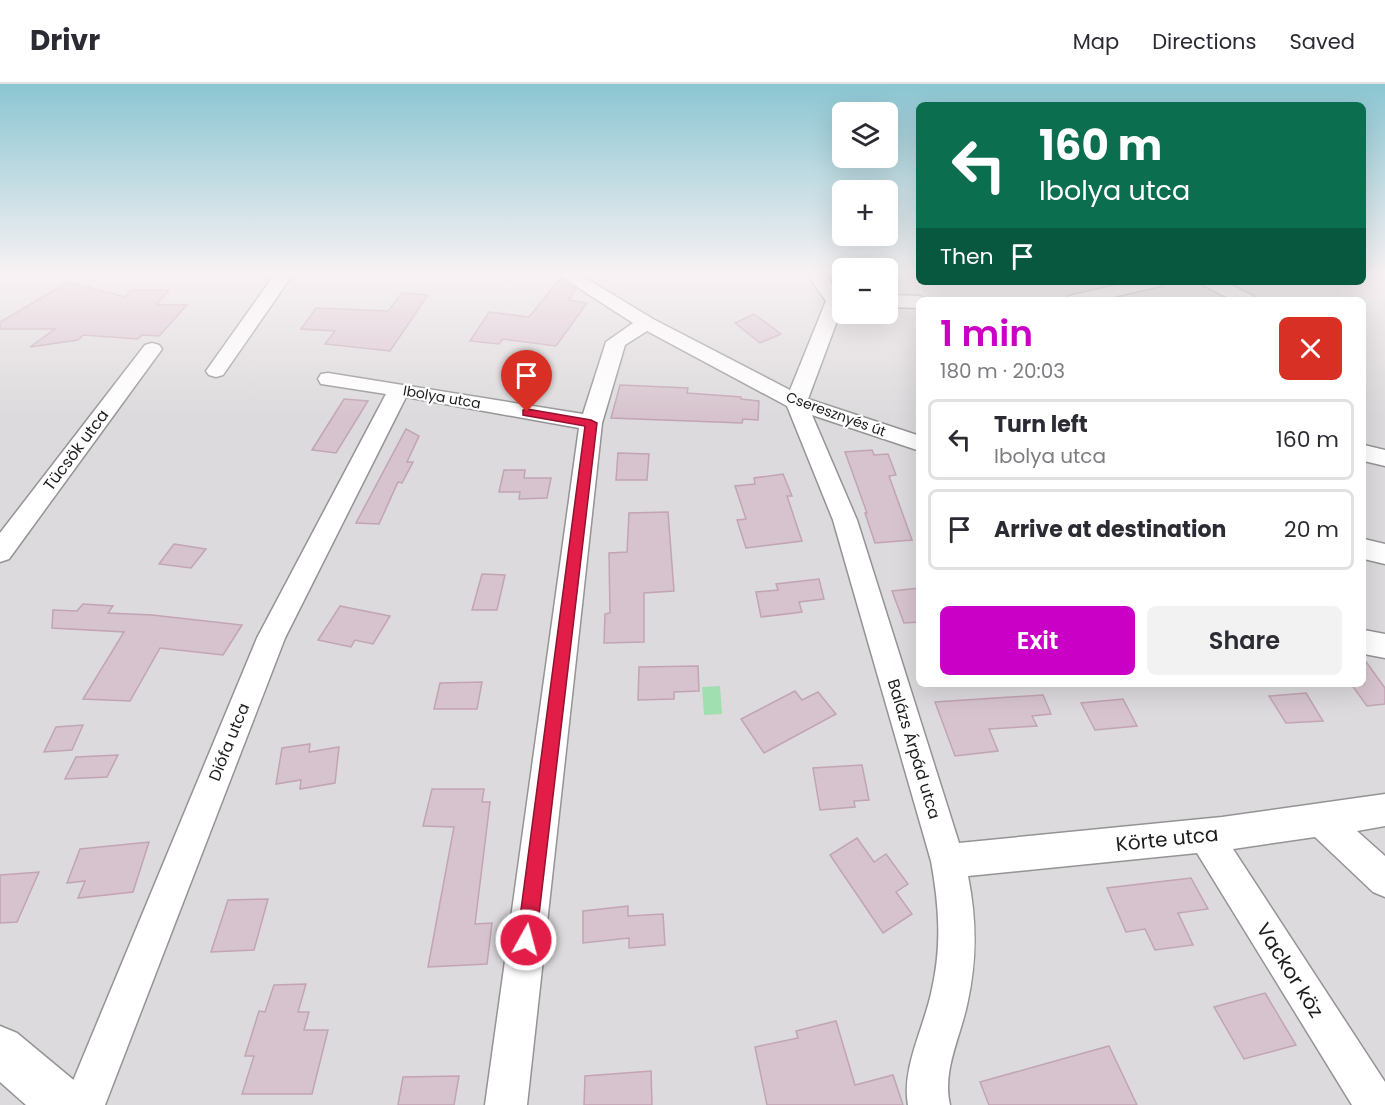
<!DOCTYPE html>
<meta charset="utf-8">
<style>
body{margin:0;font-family:Poppins,sans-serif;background:#f2f2f3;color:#2b2b33;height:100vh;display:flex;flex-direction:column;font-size:22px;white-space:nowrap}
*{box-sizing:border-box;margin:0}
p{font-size:20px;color:#7c7c81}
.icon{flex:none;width:33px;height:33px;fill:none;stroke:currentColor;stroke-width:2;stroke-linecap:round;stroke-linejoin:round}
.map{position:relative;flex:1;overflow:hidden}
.panel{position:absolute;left:916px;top:213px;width:450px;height:390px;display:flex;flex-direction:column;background:#fff;border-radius:9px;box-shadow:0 6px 24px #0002}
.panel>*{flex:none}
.banner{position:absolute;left:916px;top:18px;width:450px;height:183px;border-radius:9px;box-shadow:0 6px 24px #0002;background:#0b6e4f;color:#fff;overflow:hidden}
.tools{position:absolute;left:832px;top:18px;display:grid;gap:12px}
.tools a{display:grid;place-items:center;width:66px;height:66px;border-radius:9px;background:#fff;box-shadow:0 6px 24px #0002;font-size:30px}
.pin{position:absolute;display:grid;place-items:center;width:51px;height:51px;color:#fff;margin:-62px -26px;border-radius:50% 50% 50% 0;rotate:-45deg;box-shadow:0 0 6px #0007}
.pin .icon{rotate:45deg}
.me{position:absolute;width:66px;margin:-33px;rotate:7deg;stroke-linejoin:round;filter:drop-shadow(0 0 4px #0008)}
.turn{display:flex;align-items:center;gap:21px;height:126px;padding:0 24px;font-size:27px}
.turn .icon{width:78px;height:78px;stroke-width:2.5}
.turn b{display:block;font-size:42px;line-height:51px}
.then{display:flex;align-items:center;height:57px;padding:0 24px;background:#0003;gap:12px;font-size:22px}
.round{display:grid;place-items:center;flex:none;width:63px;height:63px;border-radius:9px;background:#f2f2f3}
.head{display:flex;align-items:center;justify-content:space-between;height:102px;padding:0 24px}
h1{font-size:36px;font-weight:600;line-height:45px;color:#cb00c7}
.primary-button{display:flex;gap:12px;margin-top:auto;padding:12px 24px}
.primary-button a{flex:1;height:69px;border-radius:9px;background:#cb00c7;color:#fff;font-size:24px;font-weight:600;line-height:69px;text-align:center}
.primary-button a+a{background:#f2f2f3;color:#2b2b33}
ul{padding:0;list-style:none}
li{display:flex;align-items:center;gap:18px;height:81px;margin:0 12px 9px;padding:0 12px;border:3px solid #e1e1e2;border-radius:9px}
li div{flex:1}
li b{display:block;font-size:22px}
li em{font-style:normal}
header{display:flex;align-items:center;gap:36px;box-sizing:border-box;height:84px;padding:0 30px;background:#fff;border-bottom:2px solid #e1e1e2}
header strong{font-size:28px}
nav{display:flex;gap:33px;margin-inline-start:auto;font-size:21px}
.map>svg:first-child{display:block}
.residential{fill:#dcdadc;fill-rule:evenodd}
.water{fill:#a0e0b0}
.building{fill:#d6c3cd;stroke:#c2a4b4;stroke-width:1.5}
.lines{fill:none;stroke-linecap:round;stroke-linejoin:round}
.minor-casing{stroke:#949494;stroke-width:3}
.tertiary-casing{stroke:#949494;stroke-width:3}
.minor{fill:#fff;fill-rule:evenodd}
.tertiary{fill:#fff;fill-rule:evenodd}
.route{fill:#e11d48;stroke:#92132f;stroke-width:1.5}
.labels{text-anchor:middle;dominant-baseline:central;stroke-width:4.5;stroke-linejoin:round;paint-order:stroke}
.far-street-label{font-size:14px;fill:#1d1d1d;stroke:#fff}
.street-label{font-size:16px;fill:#1d1d1d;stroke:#fff}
.near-street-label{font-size:20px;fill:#1d1d1d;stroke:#fff}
</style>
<header>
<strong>Drivr</strong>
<nav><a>Map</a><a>Directions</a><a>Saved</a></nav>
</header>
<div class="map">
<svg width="1385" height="1021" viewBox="0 0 1385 1021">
<rect width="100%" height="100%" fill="#efe3e7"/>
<path class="residential" d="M 0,190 L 843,190 L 843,230 L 888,230 L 888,190 L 919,190 L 920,198 L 1364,198 L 1364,190 L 1385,190 L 1385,1021 L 0,1021 ZM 920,216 L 1364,216 L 1364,600 L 920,600 Z"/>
<polygon class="water" points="720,602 722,630 704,631 702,603"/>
<g class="building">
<polygon points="559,196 576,205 568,216 587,219 556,262 503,255 499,260 470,257 489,228 529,233"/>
<polygon points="68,198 125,213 131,206 169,206 156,221 187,221 159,252 142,251 138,255 83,251 78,256 30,263 55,245 0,245 0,238"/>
<polygon points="402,209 428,211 390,267 325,260 335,247 301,245 316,224 388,227"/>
<polygon points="754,230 781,250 760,259 735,239"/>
<polygon points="620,301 688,304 687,309 741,313 741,315 759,317 758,336 743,335 742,339 611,334"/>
<polygon points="344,315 368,317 336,369 312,366"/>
<polygon points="406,345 419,352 407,378 413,378 402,399 398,398 379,440 356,439"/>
<polygon points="872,366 874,371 888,370 896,391 889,392 912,456 875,459 865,429 867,429 845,368"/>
<polygon points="618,369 649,370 647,396 616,396"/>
<polygon points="504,386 525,386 524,394 551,394 547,414 519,415 520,408 499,408"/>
<polygon points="783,390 792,412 787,412 802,457 746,464 737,436 746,435 735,402 755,400 754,394"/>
<polygon points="668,428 674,507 644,509 644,558 604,559 605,530 610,529 609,469 627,468 629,429"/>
<polygon points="174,460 206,465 191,484 159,480"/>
<polygon points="482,490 505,491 497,526 472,526"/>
<polygon points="819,495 824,515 799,518 802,528 761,533 756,508 778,506 776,500"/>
<polygon points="920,504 920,538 904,539 892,507"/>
<polygon points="83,520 113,522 108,529 152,531 242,541 223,571 160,564 130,617 83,615 124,548 52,544 53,526 77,527"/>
<polygon points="340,522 390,532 373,560 355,556 351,563 318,556"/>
<polygon points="1364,575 1385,604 1385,620 1367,622 1351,600 1364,600"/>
<polygon points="698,582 699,607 674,608 674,615 638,616 639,583"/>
<polygon points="482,598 477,625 434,625 440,599"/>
<polygon points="795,607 802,616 818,608 836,630 764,669 741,635"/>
<polygon points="1306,609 1323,637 1286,639 1269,612"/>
<polygon points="1043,611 1051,630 1032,632 1037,642 989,645 998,667 955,672 935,618"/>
<polygon points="1123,615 1137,642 1095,646 1081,619"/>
<polygon points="83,641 72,666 44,668 56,643"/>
<polygon points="310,660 309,668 339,663 335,699 300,705 301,696 276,700 282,664"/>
<polygon points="118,671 107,693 65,695 76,673"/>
<polygon points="862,681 869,716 854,717 855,723 820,726 813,684"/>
<polygon points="432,705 484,705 482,718 490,718 475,840 492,839 487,880 428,883 454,743 423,742"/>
<polygon points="857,754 874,778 886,770 908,800 896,808 912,830 883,849 830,771"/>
<polygon points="149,758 133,808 78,814 85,797 67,799 80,765"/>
<polygon points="39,788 17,838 0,839 0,791"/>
<polygon points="1191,794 1208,825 1178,829 1193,861 1155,866 1145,845 1126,848 1107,804"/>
<polygon points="268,815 254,866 211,868 228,816"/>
<polygon points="628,822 628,832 663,830 665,861 629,864 629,854 583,859 583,827"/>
<polygon points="306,900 298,928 309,928 304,946 328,946 312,1010 242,1010 254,972 245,972 259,927 265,928 274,901"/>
<polygon points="1265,909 1296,961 1244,975 1214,923"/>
<polygon points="836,937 855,1001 893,991 903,1021 767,1021 755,963 798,954 796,947"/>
<polygon points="1109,962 1137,1021 989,1021 980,998"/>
<polygon points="651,987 652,1021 584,1021 585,992"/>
<polygon points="459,992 454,1021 398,1021 403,993"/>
</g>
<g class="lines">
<g class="minor-casing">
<g id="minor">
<polygon points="275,190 293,190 223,291 216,293 209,291 206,287"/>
<path d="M 557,190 L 579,190 L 653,235 L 790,306 L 826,217 L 807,190 L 825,190 L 843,215 L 843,221 L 808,315 L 920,352 L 920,367 L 812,331 L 857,436 L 959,759 L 1222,733 L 1385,710 L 1385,742 L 1357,747 L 1385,772 L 1385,813 L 1373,808 L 1315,753 L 1233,765 L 1385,998 L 1385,1021 L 1352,1021 L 1197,769 L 968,792 C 977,837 977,877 967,921 C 960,954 942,987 950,1021 L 908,1021 C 901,984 925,942 932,905 C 942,861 939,821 931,777 L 833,436 L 787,322 L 647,247 L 625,261 L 602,339 L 527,1021 L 485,1021 L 579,344 L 406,313 L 285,554 L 105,1021 L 63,1021 L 257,554 L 386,310 L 328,301 L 321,300 L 318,295 L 321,290 L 328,289 L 583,330 L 606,258 L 633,239 Z"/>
<polygon points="1130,198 1163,198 1160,202 1100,216 1067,216 1069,212"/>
<polygon points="1202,198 1225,198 1253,212 1255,216 1232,216 1205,202"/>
<polygon points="888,211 920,212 928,216 920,216 920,224 888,223"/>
<polygon points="152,259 159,261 162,265 9,475 0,478 0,449 145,261"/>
<polygon points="1364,361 1385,366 1385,382 1364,377"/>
<polygon points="1364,455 1385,460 1385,480 1364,475"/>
<polygon points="1364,546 1385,550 1385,574 1364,570"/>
</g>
</g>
<g class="tertiary-casing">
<polygon id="tertiary" points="0,942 17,949 82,1003 89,1021 26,1021 0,998"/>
</g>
<use href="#minor" class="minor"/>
<use href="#tertiary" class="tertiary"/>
</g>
<linearGradient id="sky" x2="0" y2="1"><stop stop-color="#8bc6d2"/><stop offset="0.57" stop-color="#f8f2f4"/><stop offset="1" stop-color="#f8f2f4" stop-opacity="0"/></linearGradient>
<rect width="1385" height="333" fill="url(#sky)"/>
<polygon class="route" points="527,325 591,336 597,339 536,856 533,863 526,866 520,863 517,856 585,342 523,331 523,326"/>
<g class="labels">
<g class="far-street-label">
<text transform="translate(442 313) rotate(10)">Ibolya utca</text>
<text transform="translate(836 330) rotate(20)">Cseresznyés út</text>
</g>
<g class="street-label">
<text transform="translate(76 366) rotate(-53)">Tücsök utca</text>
<text transform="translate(229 658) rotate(-68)">Diófa utca</text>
<text transform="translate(914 665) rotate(73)">Balázs Árpád utca</text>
</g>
<g class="near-street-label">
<text transform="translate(1167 755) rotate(-6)">Körte utca</text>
<text transform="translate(1290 886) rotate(58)">Vackor köz</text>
</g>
</g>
</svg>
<div class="tools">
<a><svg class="icon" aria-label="layers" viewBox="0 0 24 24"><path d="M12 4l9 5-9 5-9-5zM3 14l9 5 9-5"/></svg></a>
<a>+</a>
<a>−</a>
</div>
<div class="pin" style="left:527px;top:328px;background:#d93025"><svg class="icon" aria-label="arrive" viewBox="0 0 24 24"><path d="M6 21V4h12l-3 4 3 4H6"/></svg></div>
<svg class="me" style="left:526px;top:856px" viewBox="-20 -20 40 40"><circle r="17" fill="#e11d48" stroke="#fff" stroke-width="3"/><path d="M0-11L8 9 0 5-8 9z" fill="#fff"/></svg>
<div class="banner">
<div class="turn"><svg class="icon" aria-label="left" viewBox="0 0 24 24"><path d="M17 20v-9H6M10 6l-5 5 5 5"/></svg><div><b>160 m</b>Ibolya utca</div></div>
<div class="then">Then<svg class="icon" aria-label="arrive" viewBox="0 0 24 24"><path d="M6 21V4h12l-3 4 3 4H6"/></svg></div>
</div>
<section class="panel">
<div class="head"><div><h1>1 min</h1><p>180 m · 20:03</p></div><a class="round" style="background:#d93025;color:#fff"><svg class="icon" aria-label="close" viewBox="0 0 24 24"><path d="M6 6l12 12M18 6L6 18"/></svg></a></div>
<ul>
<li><svg class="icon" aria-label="left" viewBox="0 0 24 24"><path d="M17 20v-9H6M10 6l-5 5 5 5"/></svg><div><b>Turn left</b><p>Ibolya utca</p></div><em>160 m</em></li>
<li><svg class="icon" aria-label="arrive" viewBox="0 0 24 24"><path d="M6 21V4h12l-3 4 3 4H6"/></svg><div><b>Arrive at destination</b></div><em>20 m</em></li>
</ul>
<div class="primary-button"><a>Exit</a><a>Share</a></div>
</section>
</div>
